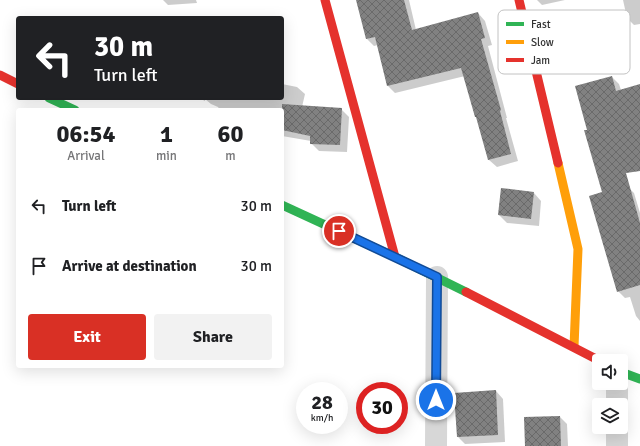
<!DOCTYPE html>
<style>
body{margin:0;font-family:Signika,sans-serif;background:#f2f2f2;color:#202124;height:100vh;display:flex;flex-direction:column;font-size:15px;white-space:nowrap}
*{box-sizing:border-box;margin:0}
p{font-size:13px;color:#757577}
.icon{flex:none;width:22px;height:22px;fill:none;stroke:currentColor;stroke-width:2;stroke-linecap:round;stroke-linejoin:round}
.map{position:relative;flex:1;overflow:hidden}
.side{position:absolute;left:16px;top:108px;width:268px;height:260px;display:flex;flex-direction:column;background:#fff;border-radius:4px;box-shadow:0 4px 16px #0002}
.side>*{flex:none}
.banner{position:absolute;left:16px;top:16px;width:268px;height:84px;border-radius:4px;box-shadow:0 4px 16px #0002;background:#202124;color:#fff;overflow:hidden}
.fabs{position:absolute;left:592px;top:354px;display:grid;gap:8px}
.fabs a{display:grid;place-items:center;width:36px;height:36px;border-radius:4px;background:#fff;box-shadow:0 4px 16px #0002;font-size:20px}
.speed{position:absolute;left:296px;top:382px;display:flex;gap:8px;font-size:20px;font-weight:700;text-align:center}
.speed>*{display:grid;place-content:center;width:52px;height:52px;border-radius:50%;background:#fff;box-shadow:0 4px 16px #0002;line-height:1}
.speed small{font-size:10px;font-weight:400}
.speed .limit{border:6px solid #d22;background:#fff;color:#111}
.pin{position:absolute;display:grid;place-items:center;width:34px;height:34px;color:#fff;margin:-17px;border:2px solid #fff;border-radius:50%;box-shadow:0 1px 4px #0007}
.me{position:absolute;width:44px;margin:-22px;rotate:0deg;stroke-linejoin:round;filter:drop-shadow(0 0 3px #0008)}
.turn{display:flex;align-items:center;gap:14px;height:84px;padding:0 12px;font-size:18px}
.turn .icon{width:52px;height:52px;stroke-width:2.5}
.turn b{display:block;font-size:28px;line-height:34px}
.eta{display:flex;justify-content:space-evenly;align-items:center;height:68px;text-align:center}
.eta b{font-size:24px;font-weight:800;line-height:28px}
.primary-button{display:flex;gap:8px;margin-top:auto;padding:8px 12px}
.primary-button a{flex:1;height:46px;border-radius:4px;background:#d93025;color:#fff;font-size:16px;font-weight:800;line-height:46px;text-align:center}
.primary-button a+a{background:#f2f2f2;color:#202124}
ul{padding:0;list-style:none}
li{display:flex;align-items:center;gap:12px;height:60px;padding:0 12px}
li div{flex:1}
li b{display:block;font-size:15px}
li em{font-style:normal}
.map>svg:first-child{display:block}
.shadow{fill:#0003}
.building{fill:url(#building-cross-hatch)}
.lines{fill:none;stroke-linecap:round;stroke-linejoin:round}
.street{stroke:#d7d7d7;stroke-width:22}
.fast{stroke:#30b455;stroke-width:9}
.slow{stroke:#ff9f0a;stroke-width:9}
.jam{stroke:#e5322d;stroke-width:9}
.route-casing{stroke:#114b97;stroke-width:10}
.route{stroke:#1a73e8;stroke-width:7}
.key{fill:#fff;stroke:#c2c2c2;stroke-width:1}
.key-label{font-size:11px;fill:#333}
</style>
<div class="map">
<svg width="640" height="446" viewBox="0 0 640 446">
<defs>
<pattern id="building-cross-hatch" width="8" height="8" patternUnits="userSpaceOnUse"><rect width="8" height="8" fill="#818181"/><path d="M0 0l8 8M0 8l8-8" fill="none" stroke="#6a6a6a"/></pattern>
</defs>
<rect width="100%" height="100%" fill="#fff"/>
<g class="shadow">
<polygon points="163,0 196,0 197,3 168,5"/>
<polygon points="369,0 409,0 416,30 478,13 485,21 492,45 488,46 507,118 506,118 518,161 497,167 489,160 465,76 395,93 388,86 378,45 374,46 367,39"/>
<polygon points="537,0 565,0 542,5"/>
<polygon points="623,0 640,0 640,24 634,25 627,18"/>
<polygon points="612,77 619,84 621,90 640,85 640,134 616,141 629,188 634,193 640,213 640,321 636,316 630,297 625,298 618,291 603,193 588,130"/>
<polygon points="282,84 297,87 305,94 302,107 341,109 349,117 347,152 319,151 311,143 311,141 282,136 282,110 220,110 218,107 211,104 205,99 205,101 199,98 282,98"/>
<polygon points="534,193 541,201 539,226 507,223 499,215"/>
<polygon points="496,391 503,399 505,442 465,444 458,437"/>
<polygon points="560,417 567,424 568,446 526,446"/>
</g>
<g class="building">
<polygon points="356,0 404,0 412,30 478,12 485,38 481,39 501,110 500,111 511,154 488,160 476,117 475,117 461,68 387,86 375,37 366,39"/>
<polygon points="612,76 616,91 640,84 640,171 626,173 640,223 640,285 617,292 589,196 602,192 584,130 587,130 575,86"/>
<polygon points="282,104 342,108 340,145 310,144 310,136 282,130"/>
<polygon points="501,188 534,192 531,219 498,215"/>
<polygon points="496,390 498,435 457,437 454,393"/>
<polygon points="560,416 561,446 525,446 524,417"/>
</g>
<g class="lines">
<g class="street">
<polyline points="617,405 617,383"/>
<polyline points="436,446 437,277"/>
<polyline points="617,446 617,427"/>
</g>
<g class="fast">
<polyline points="49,98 75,110"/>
<polyline points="282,205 395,257 466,292"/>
<polyline points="621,372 640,379"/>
</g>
<polyline class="slow" points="558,163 578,249 574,347"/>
<g class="jam">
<polyline points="325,0 395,257"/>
<polyline points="519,0 558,163"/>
<polyline points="0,75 18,84"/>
<polyline points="466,292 600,361"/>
</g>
</g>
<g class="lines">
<g class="route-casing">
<polyline id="route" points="339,231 437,277 436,400"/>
</g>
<use href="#route" class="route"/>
</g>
<rect x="498" y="10" width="132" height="64" rx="6" class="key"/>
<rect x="506" y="22" width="18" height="4" fill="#30b455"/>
<rect x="506" y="40" width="18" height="4" fill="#ff9f0a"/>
<rect x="506" y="58" width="18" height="4" fill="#e5322d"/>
<g class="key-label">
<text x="531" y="28">Fast</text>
<text x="531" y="46">Slow</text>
<text x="531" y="64">Jam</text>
</g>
</svg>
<div class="fabs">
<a><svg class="icon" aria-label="sound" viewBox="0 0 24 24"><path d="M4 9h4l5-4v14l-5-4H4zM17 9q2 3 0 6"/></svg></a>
<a><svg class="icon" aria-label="layers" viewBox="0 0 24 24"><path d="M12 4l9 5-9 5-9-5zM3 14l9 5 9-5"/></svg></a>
</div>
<div class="speed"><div>28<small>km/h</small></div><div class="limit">30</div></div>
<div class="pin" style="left:339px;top:231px;background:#d93025"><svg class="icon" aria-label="arrive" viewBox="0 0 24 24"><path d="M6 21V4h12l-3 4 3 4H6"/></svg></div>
<svg class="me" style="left:436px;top:400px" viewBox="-20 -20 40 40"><circle r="17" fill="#1a73e8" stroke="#fff" stroke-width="3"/><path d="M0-11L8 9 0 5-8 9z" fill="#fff"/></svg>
<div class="banner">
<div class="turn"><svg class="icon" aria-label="left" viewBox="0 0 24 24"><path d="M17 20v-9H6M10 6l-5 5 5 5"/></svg><div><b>30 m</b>Turn left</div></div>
</div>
<section class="side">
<div class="eta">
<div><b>06:54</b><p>Arrival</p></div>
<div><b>1</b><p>min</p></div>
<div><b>60</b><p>m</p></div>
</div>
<ul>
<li><svg class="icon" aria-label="left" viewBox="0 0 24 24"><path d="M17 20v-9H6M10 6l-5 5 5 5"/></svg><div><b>Turn left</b></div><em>30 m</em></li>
<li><svg class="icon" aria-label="arrive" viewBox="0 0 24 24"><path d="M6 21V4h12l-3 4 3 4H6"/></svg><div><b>Arrive at destination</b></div><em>30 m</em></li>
</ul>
<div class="primary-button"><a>Exit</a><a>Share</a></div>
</section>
</div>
